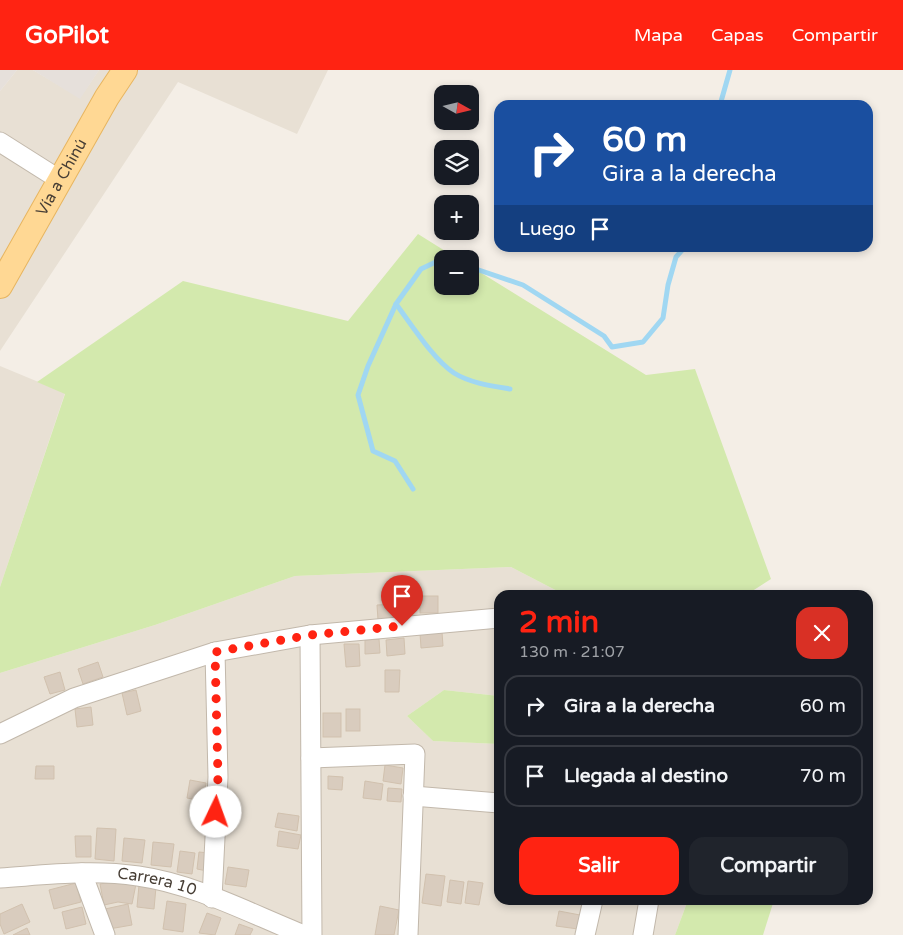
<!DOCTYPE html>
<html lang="es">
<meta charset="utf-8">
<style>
body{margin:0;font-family:"Varela Round",sans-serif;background:#20242c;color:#f1f3f6;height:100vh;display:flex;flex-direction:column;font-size:19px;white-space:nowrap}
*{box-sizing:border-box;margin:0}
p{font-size:16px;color:#9ea1a6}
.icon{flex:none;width:28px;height:28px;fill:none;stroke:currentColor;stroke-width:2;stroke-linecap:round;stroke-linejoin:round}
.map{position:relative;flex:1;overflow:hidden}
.details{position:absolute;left:494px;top:520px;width:379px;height:315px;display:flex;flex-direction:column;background:#171b24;border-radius:15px;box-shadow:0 2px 8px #0003}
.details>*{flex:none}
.guide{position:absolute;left:494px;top:30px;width:379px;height:152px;border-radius:15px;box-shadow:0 2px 8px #0003;background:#1a4fa0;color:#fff;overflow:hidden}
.needle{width:32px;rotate:98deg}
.buttons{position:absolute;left:434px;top:15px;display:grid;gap:10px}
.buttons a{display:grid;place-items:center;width:45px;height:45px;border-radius:10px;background:#171b24;box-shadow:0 2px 8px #0003;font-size:25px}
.pin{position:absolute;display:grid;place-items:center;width:42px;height:42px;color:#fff;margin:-51px -21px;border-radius:50% 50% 50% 0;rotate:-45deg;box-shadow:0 0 5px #0007}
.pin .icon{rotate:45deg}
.me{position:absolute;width:55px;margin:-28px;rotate:3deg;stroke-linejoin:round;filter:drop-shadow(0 0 4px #0008)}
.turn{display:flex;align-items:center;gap:18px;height:105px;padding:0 25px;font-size:22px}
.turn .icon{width:65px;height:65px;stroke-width:2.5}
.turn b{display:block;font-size:35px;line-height:42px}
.then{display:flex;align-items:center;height:48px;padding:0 25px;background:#0003;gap:10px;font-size:19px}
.round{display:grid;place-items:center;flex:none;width:52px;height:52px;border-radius:15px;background:#20242c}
.summary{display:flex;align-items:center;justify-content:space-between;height:85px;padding:0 25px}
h1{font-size:30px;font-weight:800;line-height:38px;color:#ff2312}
.cta{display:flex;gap:10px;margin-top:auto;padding:10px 25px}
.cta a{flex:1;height:58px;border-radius:15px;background:#ff2312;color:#fff;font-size:20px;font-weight:800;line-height:58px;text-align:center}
.cta a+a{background:#20242c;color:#f1f3f6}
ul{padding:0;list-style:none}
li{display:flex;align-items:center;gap:15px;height:62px;margin:0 10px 8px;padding:0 15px;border:2px solid #363941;border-radius:15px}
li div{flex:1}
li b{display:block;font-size:19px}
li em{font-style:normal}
header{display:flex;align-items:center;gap:30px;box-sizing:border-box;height:70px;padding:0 25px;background:#ff2312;color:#fff}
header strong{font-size:24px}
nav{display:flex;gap:28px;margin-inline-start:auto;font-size:18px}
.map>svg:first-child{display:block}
.residential{fill:#e8e0d4}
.industrial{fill:#e6e0db}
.green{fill:#d3e9ad}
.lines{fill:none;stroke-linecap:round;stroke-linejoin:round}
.stream{stroke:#a0d7f2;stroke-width:5}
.building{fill:#d9ccbe;stroke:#d1c1ae}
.minor-casing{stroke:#c2b8ab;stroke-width:21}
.major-casing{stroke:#e7b560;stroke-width:26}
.minor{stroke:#fff;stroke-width:19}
.major{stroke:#ffd894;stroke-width:24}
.route{stroke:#ff2312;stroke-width:9;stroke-dasharray:0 16.2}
.labels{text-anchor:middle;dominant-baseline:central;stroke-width:4;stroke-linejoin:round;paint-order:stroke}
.street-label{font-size:16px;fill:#473e35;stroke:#fff}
</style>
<header>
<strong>GoPilot</strong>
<nav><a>Mapa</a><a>Capas</a><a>Compartir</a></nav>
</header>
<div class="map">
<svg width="903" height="865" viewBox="0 0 903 865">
<rect width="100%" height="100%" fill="#f4eee6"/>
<g class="residential">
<polygon points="17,0 33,0 80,28 99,0 328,0 297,64 178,12 0,281 0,21"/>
<polygon points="0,296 65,323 0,517"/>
<polygon points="511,497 565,525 499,525 499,626 444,620 407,646 433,671 499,674 499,830 688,830 675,865 0,865 0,603 155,555 295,506"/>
</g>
<g class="industrial">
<polygon points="0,0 17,0 0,21"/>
<polygon points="33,0 99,0 80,29"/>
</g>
<g class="green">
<polygon points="418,164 458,189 442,189 442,216 470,216 470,196 646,305 695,299 771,509 746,525 565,525 511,497 295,506 155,555 0,603 0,517 65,324 37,312 183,211 348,251"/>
<polygon points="444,620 499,626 499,674 433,671 407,646"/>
<polygon points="688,830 774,830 763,865 675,865"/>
</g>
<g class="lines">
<g class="stream">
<polyline points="720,35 730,0"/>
<polyline points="470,197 523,215 604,266 612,277 643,272 663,248 668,215 676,187 684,178"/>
<path d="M 396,234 C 411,254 433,289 454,303 C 470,313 492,316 510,319"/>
<polyline points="413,419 395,391 373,381 358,325 368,296 396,234 421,199 442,189"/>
</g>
</g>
<g class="building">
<rect x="420" y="526" width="18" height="17"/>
<polygon points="399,534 399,549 378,550 377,535"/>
<polygon points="442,562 443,576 421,578 420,563"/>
<polygon points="404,568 405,584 387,586 386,570"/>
<polygon points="379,569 380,583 365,584 365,570"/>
<polygon points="344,574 359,574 360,596 346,597"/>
<polygon points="98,592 103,607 83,614 78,599"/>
<polygon points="385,600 400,600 399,622 385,622"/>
<polygon points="60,602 65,620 50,624 44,607"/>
<polygon points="136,620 141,641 127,645 122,623"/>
<polygon points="91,637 93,655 77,657 75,639"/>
<rect x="346" y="639" width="14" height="22"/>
<rect x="323" y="643" width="18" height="24"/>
<polygon points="385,695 403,698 401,714 383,711"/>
<polygon points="36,696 54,696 54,709 35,709"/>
<polygon points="328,706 343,707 342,720 328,719"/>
<polygon points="190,710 206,713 203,731 187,728"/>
<polygon points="365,711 383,714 381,730 363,728"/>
<polygon points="388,718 402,719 401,732 387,731"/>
<polygon points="278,743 299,746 297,761 275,757"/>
<polygon points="97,758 116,759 114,791 95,789"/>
<polygon points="279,761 301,765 298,779 277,776"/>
<polygon points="75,766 91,766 91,787 76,787"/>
<polygon points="124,768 145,770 142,793 122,791"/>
<polygon points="153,772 174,774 171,797 151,795"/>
<polygon points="180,781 195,783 192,804 177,802"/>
<polygon points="199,782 209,783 207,801 197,799"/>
<polygon points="228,797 249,800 246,817 225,814"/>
<polygon points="426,804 445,806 441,836 422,833"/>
<polygon points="450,810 464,812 461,834 447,832"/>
<polygon points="117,811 136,814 132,834 118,832 104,835 100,814"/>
<polygon points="468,811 483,813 479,835 465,833"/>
<polygon points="76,813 81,832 54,839 49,820"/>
<polygon points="139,815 156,817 154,839 137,837"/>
<polygon points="515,830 537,830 536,833 515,831"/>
<polygon points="167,831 186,834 183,862 163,859"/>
<polygon points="22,834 30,852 4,864 0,854 0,844"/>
<polygon points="128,834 132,855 109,859 105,839"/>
<polygon points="380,836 399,840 394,865 375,865"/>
<polygon points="82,837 86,854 66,859 62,842"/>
<polygon points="559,841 580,845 578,859 556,856"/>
<polygon points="207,843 221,848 215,865 199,863"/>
<polygon points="239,854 253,859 250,865 235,865"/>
<polygon points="27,858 30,865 13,865"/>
</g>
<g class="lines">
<g class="minor-casing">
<g id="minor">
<polyline points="0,72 60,110"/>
<polyline points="310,565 312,865"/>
<polyline points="0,664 74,628 215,582 310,565 499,548"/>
<polyline points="311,688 415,684 408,865"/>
<polyline points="413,726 499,733"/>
<polyline points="82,803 105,865"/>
<path id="s1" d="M 0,808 C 45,805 92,799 138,806 C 195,814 251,844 304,865"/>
<polyline points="212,828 218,707 215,582"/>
<polyline points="585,865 593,830"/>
<polyline points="643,865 649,830"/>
</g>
</g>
<g class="major-casing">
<g id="major">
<path id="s2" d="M 0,216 L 107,27 L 125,0"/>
</g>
</g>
<use href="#minor" class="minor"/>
<use href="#major" class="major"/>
</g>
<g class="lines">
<polyline class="route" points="216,742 218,707 215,582 310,565 402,556"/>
</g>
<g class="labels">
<g class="street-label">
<text stroke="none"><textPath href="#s2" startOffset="125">Vía a Chinú</textPath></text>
<text stroke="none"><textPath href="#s1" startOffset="158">Carrera 10</textPath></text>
</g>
</g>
</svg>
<div class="buttons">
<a><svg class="needle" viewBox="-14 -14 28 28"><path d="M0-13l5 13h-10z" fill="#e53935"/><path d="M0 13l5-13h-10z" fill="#9ea1a6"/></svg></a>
<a><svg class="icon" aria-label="layers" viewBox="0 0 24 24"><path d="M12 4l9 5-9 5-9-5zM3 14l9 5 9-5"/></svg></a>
<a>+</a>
<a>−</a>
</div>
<div class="pin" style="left:402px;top:556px;background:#d93025"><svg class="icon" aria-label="arrive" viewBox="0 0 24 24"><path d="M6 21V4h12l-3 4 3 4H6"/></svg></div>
<svg class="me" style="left:216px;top:742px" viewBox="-20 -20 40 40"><circle r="19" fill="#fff"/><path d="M0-13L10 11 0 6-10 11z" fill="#ff2312"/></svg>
<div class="guide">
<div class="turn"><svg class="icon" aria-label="right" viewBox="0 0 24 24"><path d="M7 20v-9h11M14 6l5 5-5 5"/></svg><div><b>60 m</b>Gira a la derecha</div></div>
<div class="then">Luego<svg class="icon" aria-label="arrive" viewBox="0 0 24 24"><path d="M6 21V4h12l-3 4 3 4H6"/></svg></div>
</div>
<section class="details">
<div class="summary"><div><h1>2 min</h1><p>130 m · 21:07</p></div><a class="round" style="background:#d93025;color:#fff"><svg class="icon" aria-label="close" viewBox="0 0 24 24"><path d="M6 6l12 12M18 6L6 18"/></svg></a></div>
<ul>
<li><svg class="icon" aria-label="right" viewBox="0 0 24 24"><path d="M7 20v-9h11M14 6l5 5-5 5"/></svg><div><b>Gira a la derecha</b></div><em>60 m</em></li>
<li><svg class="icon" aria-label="arrive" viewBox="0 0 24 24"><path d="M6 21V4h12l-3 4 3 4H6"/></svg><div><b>Llegada al destino</b></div><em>70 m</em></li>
</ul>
<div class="cta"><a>Salir</a><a>Compartir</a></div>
</section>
</div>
